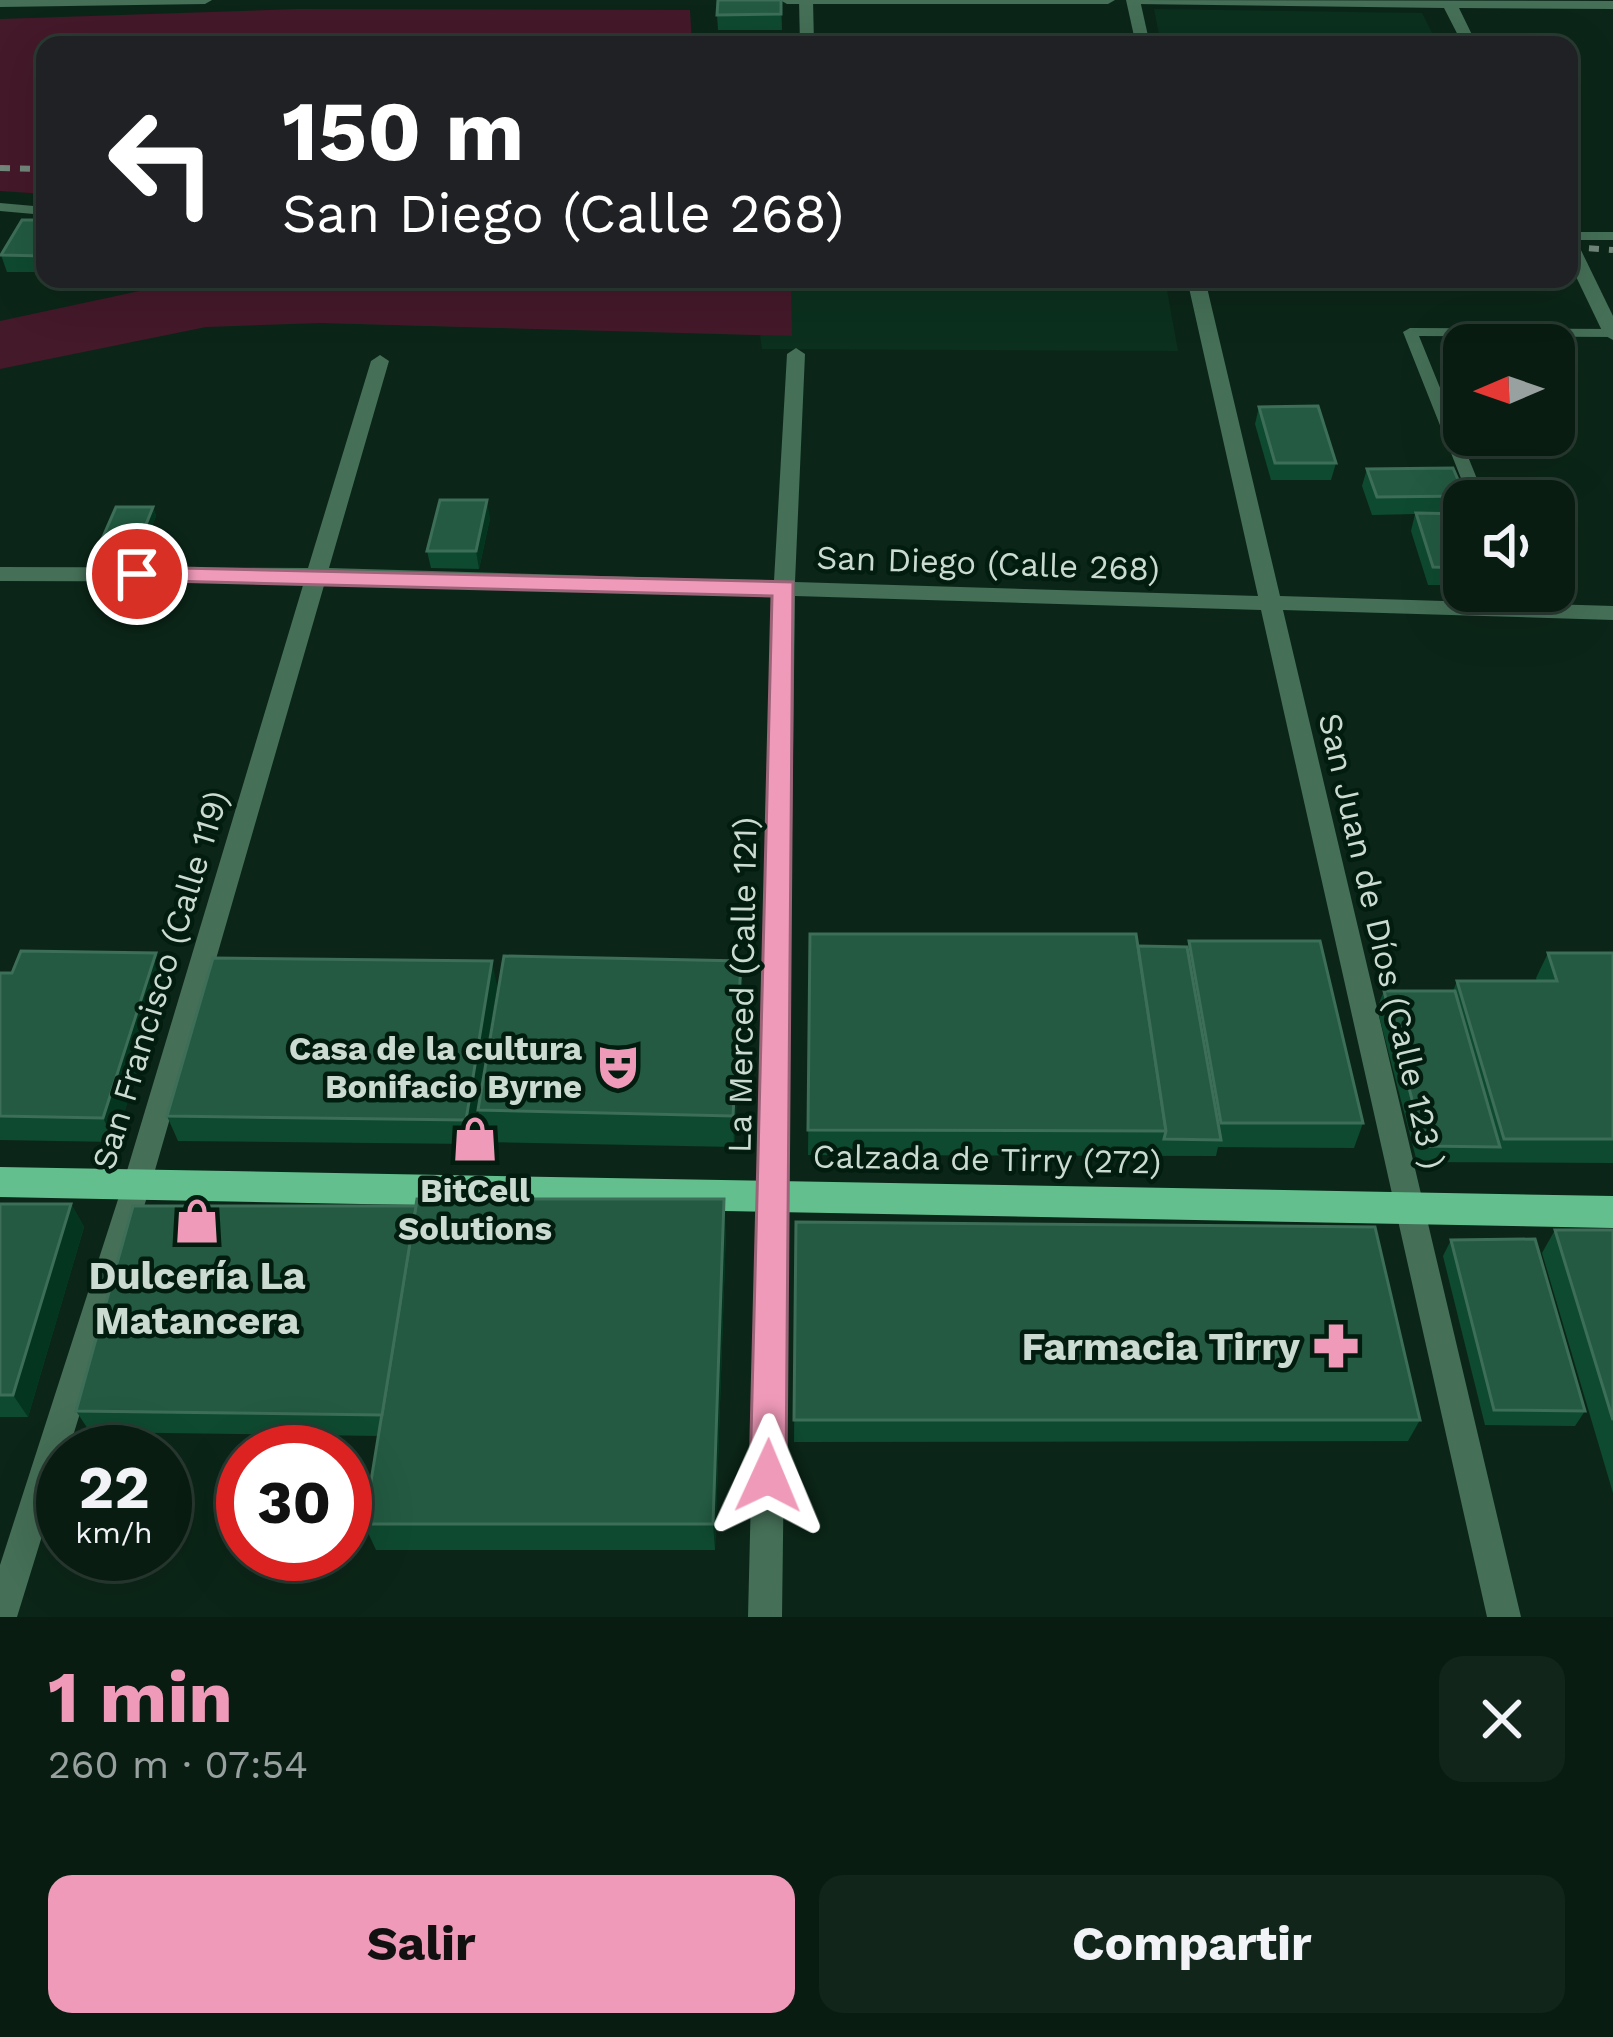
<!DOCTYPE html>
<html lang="es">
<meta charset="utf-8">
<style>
body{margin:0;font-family:"Work Sans",sans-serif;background:#11251b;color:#f1f3f6;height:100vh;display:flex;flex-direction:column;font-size:45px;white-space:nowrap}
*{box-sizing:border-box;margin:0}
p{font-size:39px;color:#98a19f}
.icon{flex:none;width:66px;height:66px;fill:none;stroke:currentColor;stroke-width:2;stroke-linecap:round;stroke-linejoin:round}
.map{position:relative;height:1617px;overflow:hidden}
.details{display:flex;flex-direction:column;background:#081c12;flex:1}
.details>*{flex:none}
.hud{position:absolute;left:36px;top:36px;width:1542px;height:252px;border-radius:24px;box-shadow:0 12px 48px #0002,0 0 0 3px #293a32;background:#202124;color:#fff;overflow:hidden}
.needle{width:78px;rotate:268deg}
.buttons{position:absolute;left:1443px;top:324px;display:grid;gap:24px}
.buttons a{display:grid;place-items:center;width:132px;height:132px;border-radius:24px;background:#081c12;box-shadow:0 12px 48px #0002,0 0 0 3px #293a32;font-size:60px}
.speed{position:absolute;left:36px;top:1425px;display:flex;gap:24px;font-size:60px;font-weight:700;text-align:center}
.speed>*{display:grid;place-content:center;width:156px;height:156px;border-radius:50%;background:#081c12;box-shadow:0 12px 48px #0002,0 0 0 3px #293a32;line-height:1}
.speed small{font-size:30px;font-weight:400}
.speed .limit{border:18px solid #d22;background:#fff;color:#111}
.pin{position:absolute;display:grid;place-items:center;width:102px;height:102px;color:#fff;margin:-51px;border:6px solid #fff;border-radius:50%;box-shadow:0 3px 12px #0007}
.me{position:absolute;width:132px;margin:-66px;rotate:1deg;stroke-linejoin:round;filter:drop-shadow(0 0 9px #0008)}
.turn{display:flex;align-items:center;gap:42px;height:252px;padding:0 48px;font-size:54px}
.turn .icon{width:156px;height:156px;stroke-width:2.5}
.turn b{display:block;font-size:84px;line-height:102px}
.round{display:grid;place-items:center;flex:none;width:126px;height:126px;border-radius:24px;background:#11251b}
.summary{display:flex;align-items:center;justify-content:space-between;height:204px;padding:0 48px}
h1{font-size:72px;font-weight:700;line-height:90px;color:#ef9ab8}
.action{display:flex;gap:24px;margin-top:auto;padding:24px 48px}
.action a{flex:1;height:138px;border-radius:24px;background:#ef9ab8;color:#111;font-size:48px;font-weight:700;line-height:138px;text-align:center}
.action a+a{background:#11251b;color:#f1f3f6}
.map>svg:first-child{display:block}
.built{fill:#0b301e}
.green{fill:#44192a}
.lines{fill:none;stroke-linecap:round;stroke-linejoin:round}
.service{fill:#456f57;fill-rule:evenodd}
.minor{fill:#456f57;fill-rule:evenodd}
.tertiary{fill:#456f57;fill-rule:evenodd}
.primary{fill:#63c08e;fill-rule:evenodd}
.rail{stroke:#72877b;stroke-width:6;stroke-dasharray:10 10;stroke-linecap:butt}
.wall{fill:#0e4a30}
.shaded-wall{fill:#04351f}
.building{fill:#235a41;stroke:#3d6e58;stroke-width:3}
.route{fill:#ef9ab8;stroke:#9b6478;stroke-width:3}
.labels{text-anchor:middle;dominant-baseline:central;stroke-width:9;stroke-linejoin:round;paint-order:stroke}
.street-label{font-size:33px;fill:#cbdbd1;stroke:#021d0f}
.poi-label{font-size:33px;font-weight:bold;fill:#cbdbd1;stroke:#021d0f;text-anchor:end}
.near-poi-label{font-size:39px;font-weight:bold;fill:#cbdbd1;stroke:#021d0f}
</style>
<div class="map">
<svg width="1613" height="1617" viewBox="0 0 1613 1617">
<rect width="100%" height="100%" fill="#0b2618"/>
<g class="built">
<polygon points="1154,9 1422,13 1438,45 1161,45"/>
<polygon points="336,279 1165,279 1178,351 762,349 760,335 321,323"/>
</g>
<g class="green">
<polygon points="297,9 690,10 692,44 792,45 45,45 45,194 0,191 0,19"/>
<polygon points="195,279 791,279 792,336 321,323 206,327 0,369 0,321"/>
</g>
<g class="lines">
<g class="service">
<polygon points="0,203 45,207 45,215 0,211"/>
<rect x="1569" y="232" width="44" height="8"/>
<polygon points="1410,328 1612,329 1613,337 1419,336 1486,501 1470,501 1403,332"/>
<polygon points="1506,591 1522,591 1529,610 1527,614 1515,614"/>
</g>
<g class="minor">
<polygon points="799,0 813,0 814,45 800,45"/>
<polygon points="1126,0 1140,0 1150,45 1136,45"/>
<polygon points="1187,279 1205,279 1280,596 1613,606 1613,620 1283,610 1521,1617 1487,1617 1261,610 795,596 782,1617 748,1617 773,595 325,582 151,1184 68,1452 63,1452 63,1468 17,1617 0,1617 0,1565 123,1184 304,582 0,581 0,567 308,568 371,361 380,355 389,361 329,568 774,581 787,354 796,348 805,354 795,582 1258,596"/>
</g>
<g class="tertiary">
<polygon points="0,0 212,0 205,4 0,7"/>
<polygon points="780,0 1115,0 1108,4 787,4"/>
<polygon points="1129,0 1613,1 1613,9 1459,8 1477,45 1463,45 1444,8 1136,4"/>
<polygon points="1569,239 1578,244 1613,316 1613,340 1604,335 1569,262"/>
</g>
<polygon class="primary" points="0,1167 1613,1196 1613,1228 0,1197"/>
<g class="rail">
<polyline points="0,168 45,169"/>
<polyline points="1569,247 1613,250"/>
</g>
</g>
<g class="wall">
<polygon points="781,0 782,30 718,30 717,15"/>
<polygon points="45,220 45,272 7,272 1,255"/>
<polygon points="1259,407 1336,463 1331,480 1271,480 1255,424"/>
<polygon points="1367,469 1465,496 1460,514 1464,514 1464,585 1428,585 1411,531 1415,514 1372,515 1362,486"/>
<polygon points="153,507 156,516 140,556 102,555 99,546"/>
<polygon points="490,518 479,569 431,568 427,551"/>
<polygon points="810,934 1188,948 1189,941 1363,1123 1354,1148 1218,1147 1216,1156 808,1155"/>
<polygon points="1548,953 1613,953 1613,1163 1417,1162 1377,1008 1384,991 1453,991 1457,981 1537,981 1536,978"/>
<polygon points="0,973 166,978 115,1142 0,1140"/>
<polygon points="497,986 471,1144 178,1141 167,1116"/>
<polygon points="743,993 734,1147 485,1142 478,1110"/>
<polygon points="0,1204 71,1204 84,1227 28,1417 0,1417"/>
<polygon points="796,1222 1420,1420 1408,1441 794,1442"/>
<polygon points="726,1230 715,1550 376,1550 364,1524 379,1436 90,1432 76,1411"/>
<polygon points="1555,1230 1613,1230 1613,1493 1542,1253"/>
<polygon points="1451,1240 1585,1411 1575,1426 1485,1425 1443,1256"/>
</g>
<g class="shaded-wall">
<polygon points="487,500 490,518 479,569 476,551"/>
<polygon points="153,507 156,516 140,556 137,547"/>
<polygon points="156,953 166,978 115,1142 103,1118"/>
<polygon points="492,961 497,986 471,1144 466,1120"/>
<polygon points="741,961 743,993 734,1147 733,1116"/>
<polygon points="724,1199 726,1230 715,1550 713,1524"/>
<polygon points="71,1204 84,1227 28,1417 13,1395"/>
</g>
<g class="building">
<polygon points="718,0 781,0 781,14 717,15"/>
<polygon points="22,220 45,220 45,256 1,255"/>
<polygon points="1318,406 1336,463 1275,463 1259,407"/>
<polygon points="1453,468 1465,496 1377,497 1367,469"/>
<polygon points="440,500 487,500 476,551 427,551"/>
<polygon points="116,507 153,507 137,547 99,546"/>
<polygon points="1416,513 1464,514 1464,568 1433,567"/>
<polygon points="810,934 1136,934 1166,1131 808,1130"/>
<polygon points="1189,941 1320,941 1363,1123 1221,1123"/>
<polygon points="1138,946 1187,947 1221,1140 1164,1139 1166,1131"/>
<polygon points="21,951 156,953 103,1118 0,1116 0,973 12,973"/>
<polygon points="1548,953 1613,953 1613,1139 1504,1139 1457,981 1557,981"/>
<polygon points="504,956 741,961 733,1116 478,1110"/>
<polygon points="213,958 492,961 466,1120 167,1116"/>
<polygon points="1384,991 1455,991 1500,1147 1424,1146"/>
<polygon points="417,1199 724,1199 713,1524 364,1524"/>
<polygon points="0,1204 71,1204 13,1395 0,1395"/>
<polygon points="133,1206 416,1206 382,1415 76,1411"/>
<polygon points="796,1222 1375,1227 1420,1420 794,1420"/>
<polygon points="1555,1230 1613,1230 1613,1420"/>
<polygon points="1535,1239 1585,1411 1494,1410 1451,1240"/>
</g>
<polygon class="route" points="137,567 793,582 786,1476 781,1488 768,1493 755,1488 750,1476 772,596 128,580 128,569"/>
<defs>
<g id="theatre-bare" transform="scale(3.6)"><path d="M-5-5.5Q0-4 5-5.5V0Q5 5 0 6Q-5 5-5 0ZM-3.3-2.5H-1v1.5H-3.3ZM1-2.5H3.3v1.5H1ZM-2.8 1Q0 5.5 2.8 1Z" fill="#ef9ab8" stroke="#021d0f" stroke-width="2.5" paint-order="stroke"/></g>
<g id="shop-bare" transform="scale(3.6)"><path d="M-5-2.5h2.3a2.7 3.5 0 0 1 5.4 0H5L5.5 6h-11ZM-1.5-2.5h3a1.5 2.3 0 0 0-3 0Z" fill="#ef9ab8" stroke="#021d0f" stroke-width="2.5" paint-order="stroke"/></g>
<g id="pharmacy-bare" transform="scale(3.6)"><path d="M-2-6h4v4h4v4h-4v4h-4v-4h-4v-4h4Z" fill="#ef9ab8" stroke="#021d0f" stroke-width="2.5" paint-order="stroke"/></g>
</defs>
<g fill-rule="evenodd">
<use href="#theatre-bare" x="618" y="1067"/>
<use href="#shop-bare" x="475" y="1139"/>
<use href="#shop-bare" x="197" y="1221"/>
<use href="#pharmacy-bare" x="1336" y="1346"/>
</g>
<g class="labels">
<g class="street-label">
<text transform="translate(988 563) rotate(2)">San Diego (Calle 268)</text>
<text transform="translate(1382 941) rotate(77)">San Juan de Díos (Calle 123 )</text>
<text transform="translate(160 980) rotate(-73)">San Francisco (Calle 119)</text>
<text transform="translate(742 985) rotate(-89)">La Merced (Calle 121)</text>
<text transform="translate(987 1159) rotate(1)">Calzada de Tirry (272)</text>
</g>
<g class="poi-label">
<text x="582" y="1048">Casa de la cultura<tspan x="582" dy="38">Bonifacio Byrne</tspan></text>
<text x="475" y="1190" text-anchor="middle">BitCell<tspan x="475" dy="38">Solutions</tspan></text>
</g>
<g class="near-poi-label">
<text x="197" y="1275">Dulcería La<tspan x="197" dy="45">Matancera</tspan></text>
<text x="1300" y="1346" text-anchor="end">Farmacia Tirry</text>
</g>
</g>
</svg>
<div class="buttons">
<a><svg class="needle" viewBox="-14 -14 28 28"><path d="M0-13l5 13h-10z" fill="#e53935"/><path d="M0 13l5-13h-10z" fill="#98a19f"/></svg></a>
<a><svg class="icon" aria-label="sound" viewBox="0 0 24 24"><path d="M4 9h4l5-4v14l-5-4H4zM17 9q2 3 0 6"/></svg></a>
</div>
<div class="speed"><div>22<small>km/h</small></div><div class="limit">30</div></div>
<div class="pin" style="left:137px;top:574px;background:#d93025"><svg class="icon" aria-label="arrive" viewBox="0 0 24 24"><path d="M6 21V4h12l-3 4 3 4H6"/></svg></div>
<svg class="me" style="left:768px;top:1476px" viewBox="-20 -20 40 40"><path d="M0-17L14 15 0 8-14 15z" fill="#ef9ab8" stroke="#fff" stroke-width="4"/></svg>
<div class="hud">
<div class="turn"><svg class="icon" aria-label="left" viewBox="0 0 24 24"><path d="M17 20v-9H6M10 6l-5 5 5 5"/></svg><div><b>150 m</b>San Diego (Calle 268)</div></div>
</div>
</div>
<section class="details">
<div class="summary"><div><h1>1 min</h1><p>260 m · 07:54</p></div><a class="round"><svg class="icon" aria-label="close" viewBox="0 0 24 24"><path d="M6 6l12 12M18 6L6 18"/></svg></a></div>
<div class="action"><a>Salir</a><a>Compartir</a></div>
</section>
